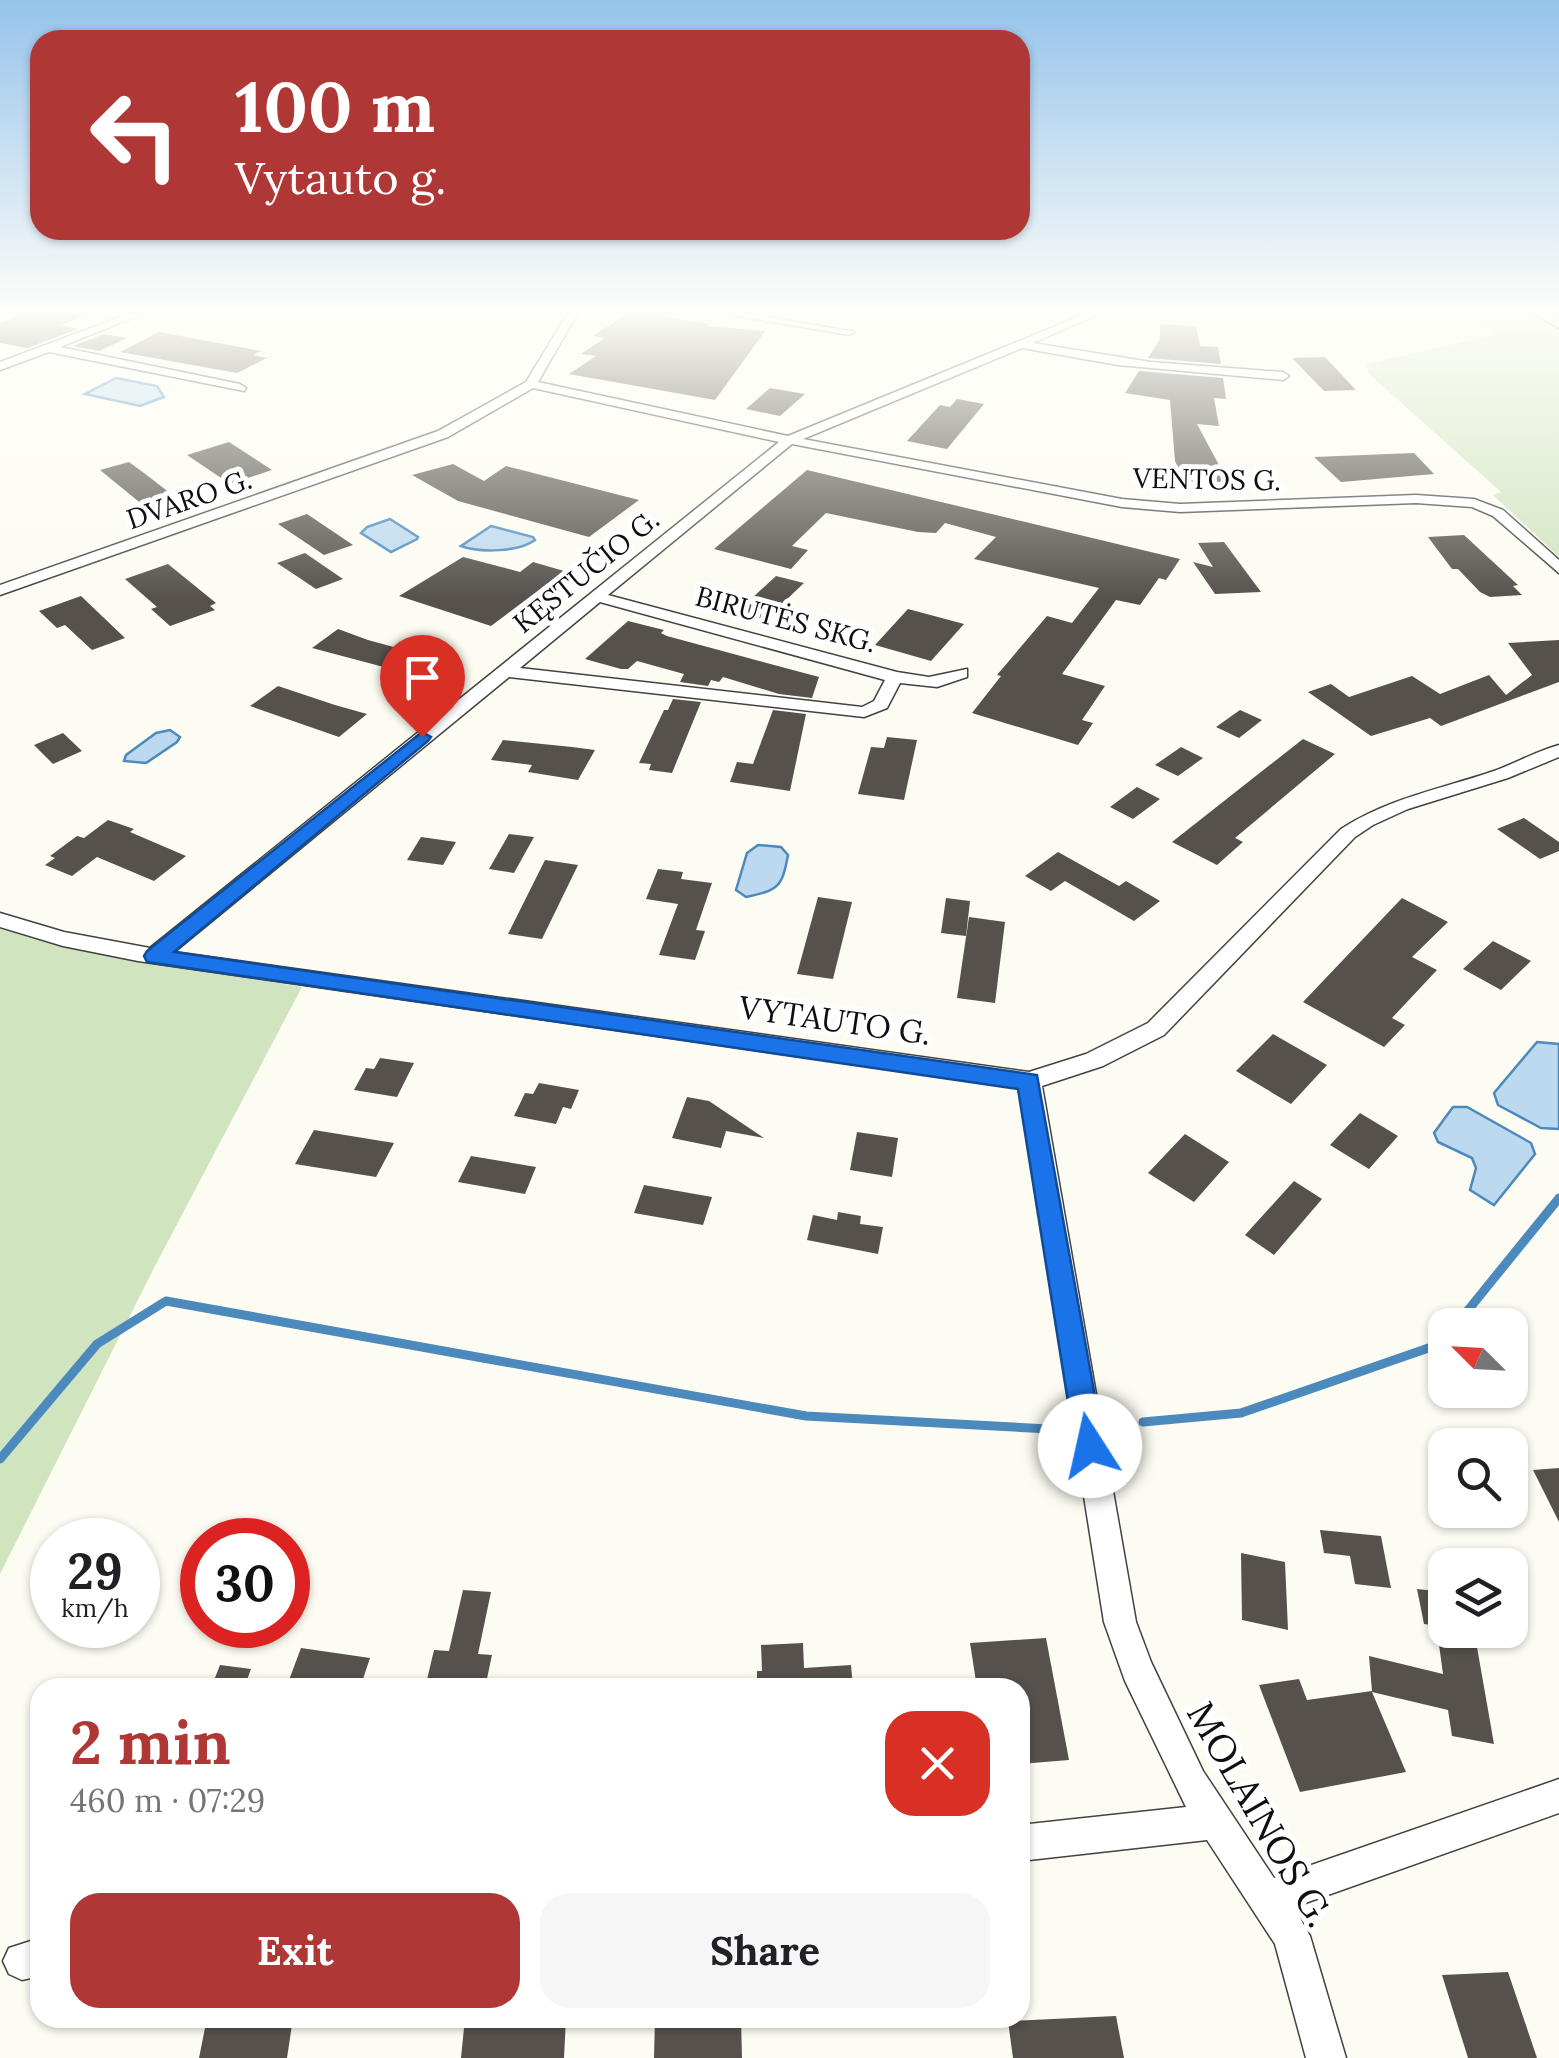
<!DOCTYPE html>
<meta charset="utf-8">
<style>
body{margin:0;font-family:Lora,serif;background:#f6f6f6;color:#202124;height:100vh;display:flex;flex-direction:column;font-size:38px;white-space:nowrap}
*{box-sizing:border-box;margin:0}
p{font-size:32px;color:#757577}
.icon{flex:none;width:55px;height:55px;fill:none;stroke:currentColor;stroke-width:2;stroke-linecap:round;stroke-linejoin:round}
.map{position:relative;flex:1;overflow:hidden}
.details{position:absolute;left:30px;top:1678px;width:1000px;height:350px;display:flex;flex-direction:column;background:#fff;border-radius:30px;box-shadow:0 2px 8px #0004}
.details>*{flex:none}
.banner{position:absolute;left:30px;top:30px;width:1000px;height:210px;border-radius:30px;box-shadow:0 2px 8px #0004;background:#af3837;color:#fff;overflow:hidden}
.needle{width:65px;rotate:294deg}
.fabs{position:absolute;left:1428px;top:1308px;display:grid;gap:20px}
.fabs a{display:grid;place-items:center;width:100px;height:100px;border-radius:20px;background:#fff;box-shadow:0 2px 8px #0004;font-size:50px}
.speed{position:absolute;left:30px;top:1518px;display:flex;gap:20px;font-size:50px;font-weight:700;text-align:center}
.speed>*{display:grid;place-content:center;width:130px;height:130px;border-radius:50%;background:#fff;box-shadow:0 2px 8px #0004;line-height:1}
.speed small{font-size:25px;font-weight:400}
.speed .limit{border:15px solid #d22;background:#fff;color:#111}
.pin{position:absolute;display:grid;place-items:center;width:85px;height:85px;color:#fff;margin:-102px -42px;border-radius:50% 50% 50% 0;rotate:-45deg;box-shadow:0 0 10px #0007}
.pin .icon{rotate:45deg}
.me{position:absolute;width:110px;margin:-55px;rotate:350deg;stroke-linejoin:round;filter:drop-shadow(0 0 8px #0008)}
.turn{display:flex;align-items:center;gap:35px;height:210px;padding:0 40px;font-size:45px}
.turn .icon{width:130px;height:130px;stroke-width:2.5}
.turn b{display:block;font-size:70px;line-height:85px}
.round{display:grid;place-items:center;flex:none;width:105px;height:105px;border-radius:30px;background:#f6f6f6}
.headline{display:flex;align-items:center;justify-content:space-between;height:170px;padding:0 40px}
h1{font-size:60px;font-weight:800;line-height:75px;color:#af3837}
.action{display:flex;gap:20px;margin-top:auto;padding:20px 40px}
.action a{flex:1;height:115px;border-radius:30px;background:#af3837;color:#fff;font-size:40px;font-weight:800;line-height:115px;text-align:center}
.action a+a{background:#f6f6f6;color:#202124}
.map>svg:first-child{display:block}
.green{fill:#d0e4bf}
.water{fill:#bcd9ef;stroke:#4c8abd;stroke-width:2.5}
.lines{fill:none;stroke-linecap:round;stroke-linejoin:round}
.stream{stroke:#4c8abd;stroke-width:9}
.building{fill:#56514c}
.minor-casing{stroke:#424242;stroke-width:3}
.primary-casing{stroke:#202020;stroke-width:3}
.minor{fill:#fff;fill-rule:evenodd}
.primary{fill:#e8d377;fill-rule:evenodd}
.route{fill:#1a73e8;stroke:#114b97;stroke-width:2.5}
.labels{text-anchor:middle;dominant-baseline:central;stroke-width:10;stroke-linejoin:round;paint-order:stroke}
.far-street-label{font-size:28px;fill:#0f0f0f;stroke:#fff}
.street-label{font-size:32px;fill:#0f0f0f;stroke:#fff}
.near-street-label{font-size:38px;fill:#0f0f0f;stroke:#fff}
</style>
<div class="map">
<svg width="1559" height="2058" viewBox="0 0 1559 2058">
<rect width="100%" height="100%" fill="#fdfcf2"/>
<g class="green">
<polygon points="1459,311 1526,311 1559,329 1559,557 1493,495 1501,492 1368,373 1367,364 1498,334"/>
<polygon points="0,928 77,949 302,987 155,1266 0,1574"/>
</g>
<g class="water">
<polygon points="116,378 157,386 164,397 140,406 85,394"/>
<polygon points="390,519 418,537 417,539 391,552 361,533 367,527"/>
<path d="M 491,526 L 533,537 L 535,540 C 519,552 480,553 461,546 Z"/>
<polygon points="170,730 180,737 177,742 146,763 124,761 126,755 156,733"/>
<path d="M 758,845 L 781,847 L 788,855 C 782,887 779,890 746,897 L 736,890 L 747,853 Z"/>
<polygon points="1537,1042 1559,1044 1559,1129 1541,1128 1498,1105 1494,1093"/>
<polygon points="1453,1107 1467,1107 1531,1143 1535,1154 1494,1205 1470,1190 1476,1168 1472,1158 1438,1142 1434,1133"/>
</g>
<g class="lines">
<g class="stream">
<polyline points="1456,1325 1559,1198"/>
<polyline points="1143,1422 1241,1413 1440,1344 1445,1338"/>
<polyline points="0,1459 97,1344 166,1301 806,1416 1049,1429"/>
</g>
</g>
<g class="building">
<polygon points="31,311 95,311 61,325 78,329 27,348 0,343 0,323"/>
<polygon points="632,311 710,324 707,326 765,331 715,400 569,374 596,356 581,354 605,338 593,336"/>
<polygon points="1160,324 1196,326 1200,346 1218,347 1221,364 1148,358 1160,339"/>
<polygon points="159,332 261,351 253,355 267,358 237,373 120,352"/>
<polygon points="104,334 127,338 99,351 73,346"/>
<polygon points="1325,357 1356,390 1324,391 1292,358"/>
<polygon points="1139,371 1223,378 1226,399 1214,398 1219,426 1197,424 1228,482 1185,482 1175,461 1170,400 1125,393"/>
<polygon points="770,388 805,394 780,416 746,409"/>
<polygon points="957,399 984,404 947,449 907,441 940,405 950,407"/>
<polygon points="229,442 272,470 230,484 187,455"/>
<polygon points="1414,453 1434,474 1341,482 1314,457"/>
<polygon points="129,462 144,473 179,500 149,510 100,470"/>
<polygon points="453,464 484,481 506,466 639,500 589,537 458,501 412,475"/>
<polygon points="807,470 1180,559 1166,580 1159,578 1140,605 1116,600 1062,674 1105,686 1082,720 1093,723 1078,745 972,713 1001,676 997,675 1047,616 1072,623 1099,588 974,559 996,537 945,523 936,533 918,532 826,513 792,546 808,550 791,569 714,549"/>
<polygon points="307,514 353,545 324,555 278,524"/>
<polygon points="1464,535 1518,585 1513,586 1522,595 1490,597 1480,592 1458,569 1452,569 1428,537"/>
<polygon points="1224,542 1261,592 1215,594 1193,562 1213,567 1198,543"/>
<polygon points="305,553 343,579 316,589 277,563"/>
<polygon points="463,557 520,572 533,562 564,571 491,626 399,596"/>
<polygon points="168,564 216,603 210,606 215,610 170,626 151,609 157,607 125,579"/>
<polygon points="776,576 804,583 765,620 737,612"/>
<polygon points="81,596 125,638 92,650 65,625 57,628 39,611"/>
<polygon points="908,609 964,624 931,661 875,645"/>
<polygon points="628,621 664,630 661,633 667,636 819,677 812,698 779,694 723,677 719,682 711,680 708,686 680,682 684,674 637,661 628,669 621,669 585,659"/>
<polygon points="338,629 368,640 430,657 410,674 312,648"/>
<polygon points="1559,640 1559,682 1441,726 1430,718 1371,736 1308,692 1331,684 1349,697 1412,676 1440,694 1489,675 1506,695 1532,675 1508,643"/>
<polygon points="278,686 335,705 367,714 339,737 250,706"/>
<polygon points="673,699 701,702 672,773 649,770 651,764 639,763 664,710 668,710"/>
<polygon points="773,710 806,714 790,791 730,782 737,762 753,764"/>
<polygon points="1240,710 1262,720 1239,738 1216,727"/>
<polygon points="63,733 82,751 53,764 34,745"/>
<polygon points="887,737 917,740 904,800 858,794 871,747 884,748"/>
<polygon points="1303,739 1335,754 1235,838 1243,842 1217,865 1172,842"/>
<polygon points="503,740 572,747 595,750 578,780 528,772 532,765 491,760"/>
<polygon points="1181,747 1203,758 1178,776 1155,765"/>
<polygon points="1137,787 1160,799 1133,819 1110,807"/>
<polygon points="1524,818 1559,842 1559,851 1540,859 1497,829"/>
<polygon points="108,820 134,829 130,832 186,856 154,881 97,857 72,876 45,865 55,858 50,856 77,836 84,838"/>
<polygon points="509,834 534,837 514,873 489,869"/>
<polygon points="421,837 456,842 443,865 407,860"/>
<polygon points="1058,852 1119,886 1126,881 1160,901 1134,921 1065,881 1051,891 1025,876"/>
<polygon points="545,860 578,865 542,939 508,934"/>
<polygon points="658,869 683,872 681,879 712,883 696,930 705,931 695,960 659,955 678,904 646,899"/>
<polygon points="818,897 852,902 833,979 797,974"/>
<polygon points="946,898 970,901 966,936 941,933"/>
<polygon points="1402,898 1448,922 1412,957 1437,970 1392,1018 1405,1025 1384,1047 1303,1002"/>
<polygon points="969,917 1005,922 995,1003 957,998"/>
<polygon points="1493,941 1531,961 1501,990 1463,969"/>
<polygon points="1273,1034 1327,1065 1291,1104 1236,1071"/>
<polygon points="380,1058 414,1063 397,1097 354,1090 366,1068 374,1069"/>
<polygon points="539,1083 579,1090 571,1109 563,1107 556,1124 514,1116 525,1093 533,1094"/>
<polygon points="687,1097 709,1101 764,1138 726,1131 721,1148 672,1138"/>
<polygon points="1360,1113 1398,1136 1369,1169 1330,1145"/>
<polygon points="314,1130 394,1143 376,1177 295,1164"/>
<polygon points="857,1132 898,1138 892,1177 850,1170"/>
<polygon points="1185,1134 1229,1162 1194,1202 1148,1173"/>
<polygon points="471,1156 536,1167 525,1194 458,1182"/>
<polygon points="1294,1181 1322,1199 1274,1255 1245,1235"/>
<polygon points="644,1185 712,1197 703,1225 634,1213"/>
<polygon points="838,1212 861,1216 860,1224 883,1227 878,1254 807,1240 813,1215 837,1220"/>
<polygon points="1559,1468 1559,1522 1533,1470"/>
<polygon points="1320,1530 1381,1536 1391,1588 1355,1584 1350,1556 1324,1553"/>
<polygon points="1241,1553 1285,1562 1288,1630 1242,1620"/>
<polygon points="1417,1589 1445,1592 1445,1627 1424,1624"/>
<polygon points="463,1590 491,1592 478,1654 492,1655 485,1688 425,1688 434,1650 449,1651"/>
<polygon points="1437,1630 1474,1630 1494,1744 1452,1736 1448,1710 1372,1692 1406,1772 1300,1792 1259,1685 1299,1679 1307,1700 1372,1691 1369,1656 1443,1674"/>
<polygon points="1046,1638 1069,1760 1020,1764 1020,1688 977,1688 970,1643"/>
<polygon points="803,1643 804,1668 851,1665 853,1688 757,1688 757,1671 762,1671 761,1645"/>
<polygon points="301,1648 370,1658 360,1688 286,1688"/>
<polygon points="220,1665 251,1669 244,1688 211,1688"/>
<polygon points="1508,1972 1537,2058 1468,2058 1442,1975"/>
<polygon points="1116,2016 1124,2058 1013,2058 1008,2021"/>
<polygon points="207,2018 293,2018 287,2058 199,2058"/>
<polygon points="465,2018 566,2018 564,2058 461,2058"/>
<polygon points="655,2018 741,2018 742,2058 654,2058"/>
</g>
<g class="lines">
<g class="minor-casing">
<g id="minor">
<polygon points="136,311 150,311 60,347 240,384 246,388 244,391 49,352 0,370 0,362"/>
<path d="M 569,311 L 579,311 L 538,382 L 788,436 L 1092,311 L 1106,311 L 1033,343 L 1151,362 L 1283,372 L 1289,376 L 1283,380 L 1118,365 L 1022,348 L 803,439 L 1122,499 L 1180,504 L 1416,495 L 1474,499 L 1503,510 L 1559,560 L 1559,573 L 1493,516 L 1472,507 L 1416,503 L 1180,512 L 1122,507 L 792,444 L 608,595 L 897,672 L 929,677 L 967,669 L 967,677 L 937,687 L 900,683 L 887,708 L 864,717 L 509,677 L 174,952 L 1029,1072 L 1086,1054 L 1148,1023 L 1341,829 C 1389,798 1441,789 1494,771 C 1516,763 1537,751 1559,745 L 1559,757 L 1508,778 L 1408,809 L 1373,825 L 1355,837 L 1164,1035 L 1103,1066 L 1042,1086 L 1136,1622 L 1151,1662 L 1203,1771 L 1274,1878 L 1559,1779 L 1559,1813 L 1294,1907 L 1310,1936 L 1346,2058 L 1306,2058 L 1275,1944 L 1207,1840 L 1020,1861 L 1020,1825 L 1186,1807 L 1125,1681 L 1104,1622 L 1019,1088 L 138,961 L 63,946 L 0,927 L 0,913 L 64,932 L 150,948 L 779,442 L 533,388 L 448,437 L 0,595 L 0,585 L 438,431 L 526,382 ZM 600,602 L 885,680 L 874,701 L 862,707 L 520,668 Z"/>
<polygon points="708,311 733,311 855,332 849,335"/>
<polygon points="40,1938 40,1976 22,1980 9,1974 3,1961 9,1948"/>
</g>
</g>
<g class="primary-casing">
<polygon id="primary" points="1528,311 1549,311 1559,316 1559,328"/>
</g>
<use href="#minor" class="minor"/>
<use href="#primary" class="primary"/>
</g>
<linearGradient id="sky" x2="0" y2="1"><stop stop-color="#96c3eb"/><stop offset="0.52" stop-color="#fefef9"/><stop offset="1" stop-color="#fefef9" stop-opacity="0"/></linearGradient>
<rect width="1559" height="599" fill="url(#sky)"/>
<polygon class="route" points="422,732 431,737 428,741 174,952 1037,1075 1104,1446 1100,1456 1090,1460 1079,1456 1075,1446 1018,1089 147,962 144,956 147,951"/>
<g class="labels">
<g class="far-street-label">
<text transform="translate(1207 479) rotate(1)">VENTOS G.</text>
<text transform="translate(189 499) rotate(-19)">DVARO G.</text>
<text transform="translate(586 571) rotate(-39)">KĘSTUČIO G.</text>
<text transform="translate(786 619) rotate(15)">BIRUTĖS SKG.</text>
</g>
<g class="street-label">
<text transform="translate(835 1020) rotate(8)">VYTAUTO G.</text>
</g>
<g class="near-street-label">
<text transform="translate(1261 1814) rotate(60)">MOLAINOS G.</text>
</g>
</g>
</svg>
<div class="fabs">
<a><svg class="needle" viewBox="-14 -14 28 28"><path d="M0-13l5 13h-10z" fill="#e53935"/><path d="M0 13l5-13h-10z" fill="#757577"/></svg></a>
<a><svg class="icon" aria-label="search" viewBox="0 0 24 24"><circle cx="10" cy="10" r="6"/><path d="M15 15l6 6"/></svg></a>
<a><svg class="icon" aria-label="layers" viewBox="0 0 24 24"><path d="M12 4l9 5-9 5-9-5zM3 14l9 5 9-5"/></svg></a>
</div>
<div class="speed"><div>29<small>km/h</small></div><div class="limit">30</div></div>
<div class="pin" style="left:422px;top:737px;background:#d93025"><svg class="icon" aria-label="arrive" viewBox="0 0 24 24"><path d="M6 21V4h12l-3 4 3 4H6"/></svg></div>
<svg class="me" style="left:1090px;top:1446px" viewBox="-20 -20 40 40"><circle r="19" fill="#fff"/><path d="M0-13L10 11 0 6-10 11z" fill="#1a73e8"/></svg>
<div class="banner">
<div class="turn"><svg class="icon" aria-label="left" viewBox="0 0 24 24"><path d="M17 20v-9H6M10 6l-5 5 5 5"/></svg><div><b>100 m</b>Vytauto g.</div></div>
</div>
<section class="details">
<div class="headline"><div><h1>2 min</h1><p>460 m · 07:29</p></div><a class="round" style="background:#d93025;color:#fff"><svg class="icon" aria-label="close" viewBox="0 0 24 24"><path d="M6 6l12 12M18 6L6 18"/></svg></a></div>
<div class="action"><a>Exit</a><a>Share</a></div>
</section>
</div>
